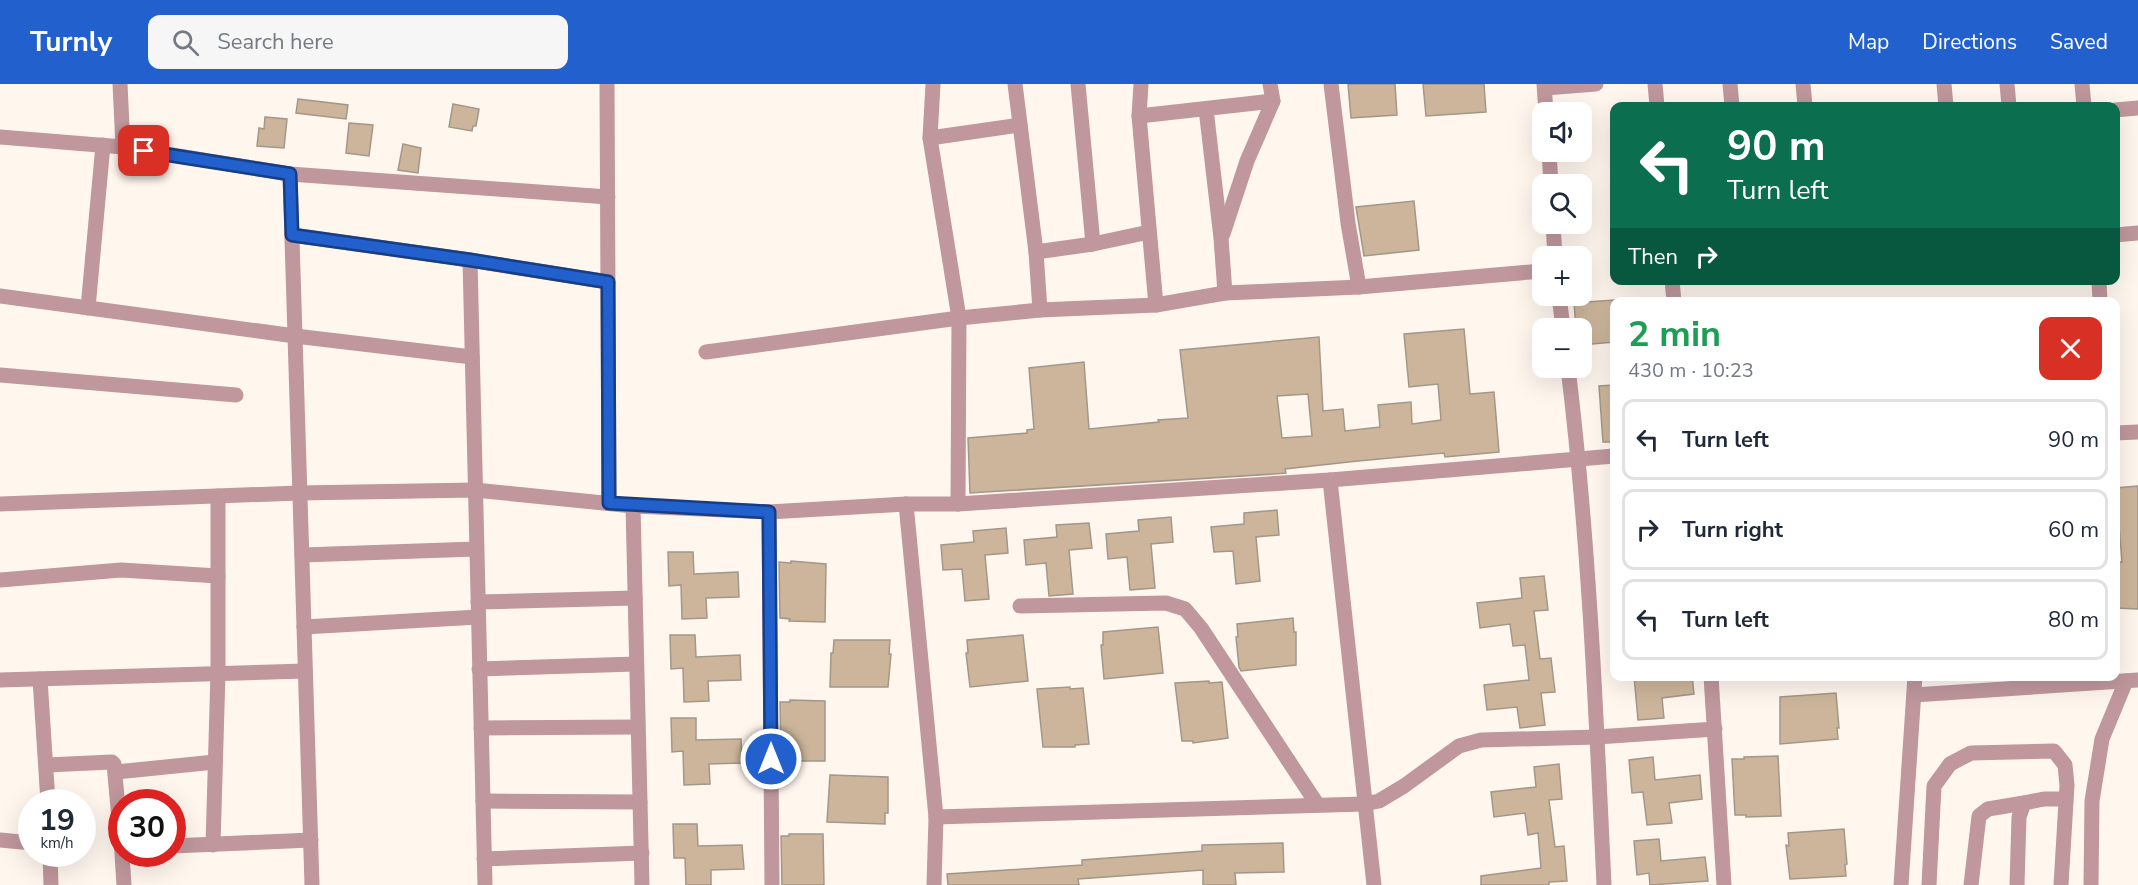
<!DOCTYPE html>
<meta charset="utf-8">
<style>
body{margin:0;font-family:"Nunito Sans",sans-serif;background:#f6f6f7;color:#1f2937;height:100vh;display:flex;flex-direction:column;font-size:22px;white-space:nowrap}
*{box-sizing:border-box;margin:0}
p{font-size:20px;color:#747a83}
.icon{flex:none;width:33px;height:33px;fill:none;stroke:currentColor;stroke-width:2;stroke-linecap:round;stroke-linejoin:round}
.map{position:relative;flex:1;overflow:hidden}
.drawer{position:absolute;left:1610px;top:213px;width:510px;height:384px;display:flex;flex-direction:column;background:#fff;border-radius:12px;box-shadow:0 6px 24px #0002}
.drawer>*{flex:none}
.top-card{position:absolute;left:1610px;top:18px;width:510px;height:183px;border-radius:12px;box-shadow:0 6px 24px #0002;background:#0b6e4f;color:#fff;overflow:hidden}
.controls{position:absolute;left:1532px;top:18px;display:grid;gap:12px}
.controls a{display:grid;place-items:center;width:60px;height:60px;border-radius:12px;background:#fff;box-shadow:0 6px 24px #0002;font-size:30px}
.speed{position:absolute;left:18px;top:705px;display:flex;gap:12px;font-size:30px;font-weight:700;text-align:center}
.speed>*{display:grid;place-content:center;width:78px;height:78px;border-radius:50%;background:#fff;box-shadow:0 6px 24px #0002;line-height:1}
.speed small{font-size:15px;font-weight:400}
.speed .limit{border:9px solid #d22;background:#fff;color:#111}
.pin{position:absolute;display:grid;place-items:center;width:51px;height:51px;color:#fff;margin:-26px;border-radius:12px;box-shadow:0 3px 9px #0006}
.me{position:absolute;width:66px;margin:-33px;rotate:0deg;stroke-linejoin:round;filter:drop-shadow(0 0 4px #0008)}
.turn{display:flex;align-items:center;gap:21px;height:126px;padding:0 18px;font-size:27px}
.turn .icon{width:78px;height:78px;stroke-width:2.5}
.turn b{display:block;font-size:42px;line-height:51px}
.then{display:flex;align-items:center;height:57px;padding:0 18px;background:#0003;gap:12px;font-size:22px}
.round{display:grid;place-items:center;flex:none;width:63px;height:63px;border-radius:12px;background:#f6f6f7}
.head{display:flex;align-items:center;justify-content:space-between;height:102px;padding:0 18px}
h1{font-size:36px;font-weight:700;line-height:45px;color:#1e9e55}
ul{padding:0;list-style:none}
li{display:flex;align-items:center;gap:18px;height:81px;margin:0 12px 9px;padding:0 6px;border:3px solid #e0e1e3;border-radius:12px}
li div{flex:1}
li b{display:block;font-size:22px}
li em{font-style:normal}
header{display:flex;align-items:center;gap:36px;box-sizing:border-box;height:84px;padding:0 30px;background:#2160cd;color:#fff}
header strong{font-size:28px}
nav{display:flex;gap:33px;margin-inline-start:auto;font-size:21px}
.search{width:420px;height:54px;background:#f6f6f7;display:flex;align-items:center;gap:15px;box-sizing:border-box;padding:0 21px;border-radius:12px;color:#747a83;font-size:22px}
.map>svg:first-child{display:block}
.building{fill:#ccb59a;stroke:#a39789;stroke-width:1.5;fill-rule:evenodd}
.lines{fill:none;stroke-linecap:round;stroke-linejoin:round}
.minor{stroke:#bf979d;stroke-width:15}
.route-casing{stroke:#153e85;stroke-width:15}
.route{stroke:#2160cd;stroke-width:10}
</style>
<header>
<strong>Turnly</strong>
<div class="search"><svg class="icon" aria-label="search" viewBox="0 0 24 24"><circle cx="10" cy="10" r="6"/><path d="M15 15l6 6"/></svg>Search here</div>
<nav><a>Map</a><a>Directions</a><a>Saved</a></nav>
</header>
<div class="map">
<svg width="2138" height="801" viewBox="0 0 2138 801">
<rect width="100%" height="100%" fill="#fff7ee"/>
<g class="building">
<polygon points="1348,0 1395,0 1397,31 1351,34"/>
<polygon points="1423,0 1484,0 1486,28 1426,32"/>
<polygon points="298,15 348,21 346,35 296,29"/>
<polygon points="453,20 479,25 476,42 473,42 472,47 449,43"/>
<polygon points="265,33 287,35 284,64 257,62 259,44 264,45"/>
<polygon points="349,39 373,41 369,72 346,69"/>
<polygon points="403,60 421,64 418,89 398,86"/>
<polygon points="1414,117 1419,166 1364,172 1356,123"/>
<polygon points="1614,216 1614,258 1581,261 1581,244 1576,244 1574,219"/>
<path d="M 1464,245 L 1470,310 L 1494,308 L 1499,368 L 1445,373 L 1444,369 L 1358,377 L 1285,385 L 1286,389 L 1274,390 L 970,409 L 968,354 L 1027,349 L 1027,346 L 1034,345 L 1029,284 L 1084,278 L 1089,345 L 1159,338 L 1158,336 L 1188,334 L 1180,266 L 1319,253 L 1323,327 L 1343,325 L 1345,347 L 1380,343 L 1378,321 L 1411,318 L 1412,340 L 1441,336 L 1438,300 L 1409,303 L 1404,250 ZM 1308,310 L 1312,352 L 1282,354 L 1277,312 Z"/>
<polygon points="1614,301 1614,358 1603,358 1599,302"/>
<polygon points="2138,402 2138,525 2115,524 2115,477 2122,478 2118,429 2115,429 2115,404"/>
<polygon points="1277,426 1279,451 1256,453 1260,497 1236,500 1233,467 1214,468 1211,443 1244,440 1244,429"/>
<polygon points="1171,433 1173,458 1151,460 1155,504 1130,506 1127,473 1108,475 1106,450 1139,447 1138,436"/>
<polygon points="1089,439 1092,464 1069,466 1073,510 1049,512 1046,479 1026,481 1024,456 1057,453 1056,441"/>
<polygon points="1006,444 1008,469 985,471 989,515 965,517 962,485 943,486 941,461 974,458 973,447"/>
<polygon points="668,468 693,468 694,490 738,488 739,513 706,514 707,534 682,535 681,501 669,502"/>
<polygon points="791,477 826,480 825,538 789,537 790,535 780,534 779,478 791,479"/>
<polygon points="1544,492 1548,526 1534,527 1540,575 1551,574 1555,608 1541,609 1545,641 1520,644 1517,623 1487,626 1484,601 1529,596 1525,561 1513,562 1510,540 1480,544 1477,519 1522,514 1520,494"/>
<polygon points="1293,534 1294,548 1296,548 1296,581 1241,587 1239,583 1236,553 1238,553 1237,540"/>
<polygon points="1158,543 1163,589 1104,595 1101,561 1103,561 1103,548"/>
<polygon points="670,551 695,551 696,573 740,571 741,596 708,597 709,617 684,618 683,584 671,585"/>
<polygon points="1023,551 1028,597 970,603 966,569 968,569 967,556"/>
<polygon points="834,556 890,556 889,570 891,570 888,603 830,603 831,569 833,569"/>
<polygon points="1634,592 1692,592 1694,610 1662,614 1664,634 1638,636"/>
<polygon points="1209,597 1209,599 1222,598 1228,654 1193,659 1193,657 1182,657 1175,599"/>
<polygon points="1070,603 1070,605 1083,604 1089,660 1075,661 1075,663 1043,663 1037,605"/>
<polygon points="1836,609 1839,644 1837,644 1838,655 1780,660 1780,613"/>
<polygon points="790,616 825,617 825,677 790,677 790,674 781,674 780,618 790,618"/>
<polygon points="671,634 696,634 696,656 741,655 742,679 709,680 710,700 684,701 683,667 672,668"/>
<polygon points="1778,672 1781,732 1746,733 1746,731 1735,731 1732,675 1744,675 1744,673"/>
<polygon points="1653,673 1655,696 1700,691 1702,715 1669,719 1672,739 1647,741 1643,708 1632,709 1629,676"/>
<polygon points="1559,680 1562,715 1549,716 1555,763 1564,762 1567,797 1549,798 1549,801 1481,801 1481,792 1541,784 1538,749 1528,751 1525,729 1494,733 1491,708 1536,703 1534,683"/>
<polygon points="830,691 888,693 888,729 885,729 885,740 827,738"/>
<polygon points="673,740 697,740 698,762 742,761 744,785 711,786 711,801 686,801 685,774 674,774"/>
<polygon points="1844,745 1847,780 1845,781 1846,792 1790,795 1786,761 1789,762 1788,749"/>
<polygon points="789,750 823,750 824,801 782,801 781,752 789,752"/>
<polygon points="1659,755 1661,777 1705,773 1708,797 1650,801 1649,789 1637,791 1634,757"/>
<polygon points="1283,759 1284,788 1235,789 1236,801 1203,801 1203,786 1078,795 1079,801 948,801 947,790 1082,781 1082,776 1202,767 1202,761"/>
</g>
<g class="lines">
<g class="minor">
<polyline points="120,0 123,63"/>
<polyline points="607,0 609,419"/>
<polyline points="933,0 930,54 959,234 958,420"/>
<polyline points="1015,0 1036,168 1040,226"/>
<polyline points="1078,0 1093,160"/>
<polyline points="1141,0 1139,32 1156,221"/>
<polyline points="1331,0 1348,139 1359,203"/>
<polyline points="1544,0 1546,28"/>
<polyline points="1655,0 1657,22"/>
<polyline points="1730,0 1732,22"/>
<polyline points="1803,0 1805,22"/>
<polyline points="1944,0 1946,22"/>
<polyline points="2007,0 2009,22"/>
<polyline points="2082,0 2084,22"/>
<polyline points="1545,4 1596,0"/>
<polyline points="1206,25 1221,154 1225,209"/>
<polyline points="2115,26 2138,24"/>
<polyline points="1139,32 1273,17"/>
<polyline points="0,53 123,63 290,90 608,113"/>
<polyline points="930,54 1020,41"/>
<polyline points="1549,68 1551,100"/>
<polyline points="290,90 312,801"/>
<polyline points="1553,140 1555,172"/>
<polyline points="1223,150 1247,77 1273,17 1270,0"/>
<polyline points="292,151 470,176 608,198"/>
<polyline points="2115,151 2138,149"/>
<polyline points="1036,168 1093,160 1149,148"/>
<polyline points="470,176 485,801"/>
<polyline points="1672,196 1674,218"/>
<polyline points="2099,196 2100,218"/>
<polyline points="0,212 295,252 472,273"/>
<polyline points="1559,212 1563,244"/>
<polyline points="88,224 103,61"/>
<polyline points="706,268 959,234 1040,226 1156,221 1225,209 1359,203 1542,187"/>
<path d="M 1568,284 C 1589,455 1596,628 1604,801"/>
<polyline points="0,291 236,311"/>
<polyline points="2115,349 2138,348"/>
<polyline points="1330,396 1374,801"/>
<polyline points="0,420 299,409 475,406 633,422 769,428 906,420 958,420 1330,396 1614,372"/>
<polyline points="906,420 936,733 934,801"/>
<polyline points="633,422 642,801"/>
<polyline points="769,428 772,801"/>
<polyline points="302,471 476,465"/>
<polyline points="0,496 121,486 218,492"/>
<polyline points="478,518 635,514"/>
<polyline points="1020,522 1166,519 1185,525 1201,544 1317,720"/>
<polyline points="304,543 478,533"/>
<polyline points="479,585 636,580"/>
<polyline points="1711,592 1724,801"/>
<polyline points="40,595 48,718"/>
<polyline points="0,596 305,587"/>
<polyline points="1914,611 2138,596"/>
<polyline points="481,644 638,643"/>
<polyline points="47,681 112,678 114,680 122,768"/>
<polyline points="116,688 215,678"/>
<polyline points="483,717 640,718"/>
<polyline points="936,733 1364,720 1379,717 1404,702 1459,662 1481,656 1597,653 1715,645"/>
<polyline points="0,756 32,759"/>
<polyline points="213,761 218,589 218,412"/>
<polyline points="172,762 311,756"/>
<polyline points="50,770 51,801"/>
<polyline points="122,770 124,801"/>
<polyline points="484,775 642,769"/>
<polyline points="1901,801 1915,592"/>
<polyline points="1929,801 1934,702 1950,680 1971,669 2054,667 2065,681 2067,701 2061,801"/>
<polyline points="1971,801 1979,732 1988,725 2024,719"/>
<polyline points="2017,801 2019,733 2024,719 2044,715 2066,715"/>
<polyline points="2091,801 2092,717 2102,655 2126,597"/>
</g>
</g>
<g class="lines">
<g class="route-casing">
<polyline id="route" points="144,67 290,90 292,151 470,176 608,198 609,419 769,428 771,675"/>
</g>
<use href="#route" class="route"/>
</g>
</svg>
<div class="controls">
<a><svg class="icon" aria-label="sound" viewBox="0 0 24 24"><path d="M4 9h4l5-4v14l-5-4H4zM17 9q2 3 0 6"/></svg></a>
<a><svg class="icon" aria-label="search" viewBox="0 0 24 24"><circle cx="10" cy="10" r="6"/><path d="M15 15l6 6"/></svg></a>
<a>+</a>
<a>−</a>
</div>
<div class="speed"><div>19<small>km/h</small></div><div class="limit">30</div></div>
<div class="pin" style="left:144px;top:67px;background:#d93025"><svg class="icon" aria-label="arrive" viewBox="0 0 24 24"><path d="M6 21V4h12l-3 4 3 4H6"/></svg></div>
<svg class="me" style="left:771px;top:675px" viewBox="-20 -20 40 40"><circle r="17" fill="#2160cd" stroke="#fff" stroke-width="3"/><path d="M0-11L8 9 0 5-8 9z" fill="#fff"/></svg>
<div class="top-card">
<div class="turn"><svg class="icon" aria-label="left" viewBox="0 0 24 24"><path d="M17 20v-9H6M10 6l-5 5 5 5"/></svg><div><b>90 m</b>Turn left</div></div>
<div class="then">Then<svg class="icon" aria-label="right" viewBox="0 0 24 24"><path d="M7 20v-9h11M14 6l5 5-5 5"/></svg></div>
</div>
<section class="drawer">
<div class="head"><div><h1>2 min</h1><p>430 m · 10:23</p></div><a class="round" style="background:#d93025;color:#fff"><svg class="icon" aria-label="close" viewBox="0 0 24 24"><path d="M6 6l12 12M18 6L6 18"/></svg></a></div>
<ul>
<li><svg class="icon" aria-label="left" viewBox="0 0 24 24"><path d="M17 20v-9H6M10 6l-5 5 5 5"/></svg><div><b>Turn left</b></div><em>90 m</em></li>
<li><svg class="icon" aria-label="right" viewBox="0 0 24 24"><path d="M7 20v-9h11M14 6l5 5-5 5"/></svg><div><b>Turn right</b></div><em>60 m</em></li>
<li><svg class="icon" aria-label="left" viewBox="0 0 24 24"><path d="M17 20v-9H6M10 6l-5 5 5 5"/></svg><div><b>Turn left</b></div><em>80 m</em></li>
</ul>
</section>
</div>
